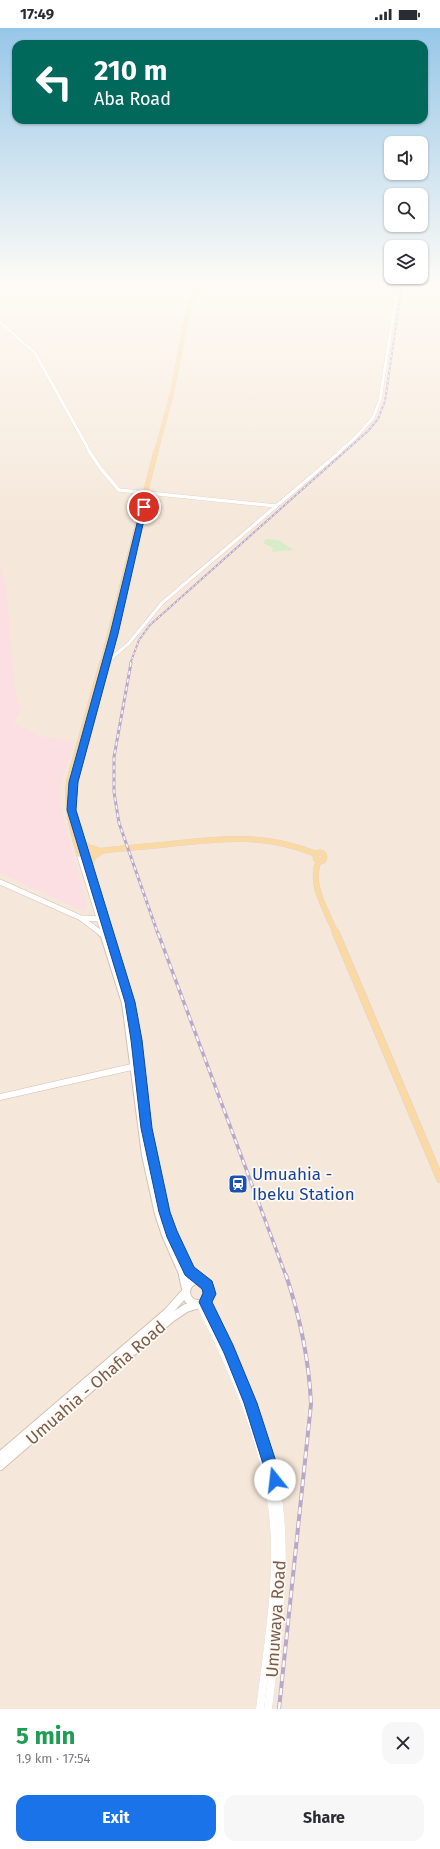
<!DOCTYPE html>
<meta charset="utf-8">
<style>
body{margin:0;font-family:"Fira Sans",sans-serif;background:#f7f7f7;color:#2b2b33;height:100vh;display:flex;flex-direction:column;font-size:15px;white-space:nowrap}
*{box-sizing:border-box;margin:0}
p{font-size:13px;color:#7c7c81}
.icon{flex:none;width:22px;height:22px;fill:none;stroke:currentColor;stroke-width:2;stroke-linecap:round;stroke-linejoin:round}
.map{position:relative;height:1681px;overflow:hidden}
.sheet{display:flex;flex-direction:column;background:#fff;flex:1}
.sheet>*{flex:none}
.hud{position:absolute;left:12px;top:12px;width:416px;height:84px;border-radius:12px;box-shadow:0 1px 3px #0004;background:#00695c;color:#fff;overflow:hidden}
.fabs{position:absolute;left:384px;top:108px;display:grid;gap:8px}
.fabs a{display:grid;place-items:center;width:44px;height:44px;border-radius:8px;background:#fff;box-shadow:0 1px 3px #0004;font-size:20px}
.pin{position:absolute;display:grid;place-items:center;width:34px;height:34px;color:#fff;margin:-17px;border:2px solid #fff;border-radius:50%;box-shadow:0 1px 4px #0007}
.me{position:absolute;width:44px;margin:-22px;rotate:344deg;stroke-linejoin:round;filter:drop-shadow(0 0 3px #0008)}
.turn{display:flex;align-items:center;gap:14px;height:84px;padding:0 16px;font-size:18px}
.turn .icon{width:52px;height:52px;stroke-width:2.5}
.turn b{display:block;font-size:28px;line-height:34px}
.round{display:grid;place-items:center;flex:none;width:42px;height:42px;border-radius:12px;background:#f7f7f7}
.head{display:flex;align-items:center;justify-content:space-between;height:68px;padding:0 16px}
h1{font-size:24px;font-weight:700;line-height:30px;color:#1e9e55}
.button{display:flex;gap:8px;margin-top:auto;padding:8px 16px}
.button a{flex:1;height:46px;border-radius:12px;background:#1a73e8;color:#fff;font-size:16px;font-weight:700;line-height:46px;text-align:center}
.button a+a{background:#f7f7f7;color:#2b2b33}
.status{display:flex;justify-content:space-between;align-items:center;height:28px;padding:0 20px;background:#fff;direction:ltr}
.status svg{height:11px;fill:currentColor}
.map>svg:first-child{display:block}
.residential{fill:#f5e8da}
.medical{fill:#fbdfe3}
.green{fill:#d8ecc9}
.lines{fill:none;stroke-linecap:round;stroke-linejoin:round}
.tertiary-far3-casing{stroke:#d1beb0;stroke-width:3.5}
.tertiary-far2-casing{stroke:#d1beb0;stroke-width:4}
.tertiary-far1-casing{stroke:#d1beb0;stroke-width:7}
.tertiary-casing{stroke:#d1beb0;stroke-width:8}
.secondary-far2-casing{stroke:#d6c0b0;stroke-width:6}
.secondary-far1-casing{stroke:#d6c0b0;stroke-width:8}
.secondary-casing{stroke:#d6c0b0;stroke-width:10}
.primary-far3-casing{stroke:#dad1cd;stroke-width:4}
.primary-far2-casing{stroke:#dad1cd;stroke-width:5}
.primary-far1-casing{stroke:#dad1cd;stroke-width:6}
.primary-casing{stroke:#dad1cd;stroke-width:8}
.tertiary-far3{stroke:#fff;stroke-width:3}
.tertiary-far2{stroke:#fff;stroke-width:3.5}
.tertiary-far1{stroke:#fff;stroke-width:6}
.tertiary{stroke:#fff;stroke-width:8}
.secondary-far2{stroke:#fff;stroke-width:5}
.secondary-far1{stroke:#fff;stroke-width:6}
.secondary{stroke:#fff;stroke-width:8}
.primary-far3{stroke:#fbd9a5;stroke-width:3.5}
.primary-far2{stroke:#fbd9a5;stroke-width:4.5}
.primary-far1{stroke:#fbd9a5;stroke-width:5.5}
.primary{stroke:#fbd9a5;stroke-width:7}
.rail-far3-casing{stroke:#b9a8c9;stroke-width:2}
.rail-far2-casing{stroke:#b9a8c9;stroke-width:3}
.rail-far1-casing{stroke:#b9a8c9;stroke-width:3.5}
.rail-casing{stroke:#b9a8c9;stroke-width:4}
.rail-far3{stroke:#fffaf3;stroke-width:1;stroke-dasharray:2.5;stroke-linecap:butt}
.rail-far2{stroke:#fffaf3;stroke-width:1.5;stroke-dasharray:4;stroke-linecap:butt}
.rail-far1{stroke:#fffaf3;stroke-width:2;stroke-dasharray:5.5;stroke-linecap:butt}
.rail{stroke:#fffaf3;stroke-width:2.5;stroke-dasharray:7;stroke-linecap:butt}
.route{fill:#1a73e8;stroke:#114b97}
.labels{text-anchor:middle;dominant-baseline:central;stroke-width:3.5;stroke-linejoin:round;paint-order:stroke}
.near-transit-label{font-size:17px;fill:#164399;stroke:#fffaf3;text-anchor:start}
.near-street-label{font-size:17px;fill:#7a5c4d;stroke:#fffaf3}
</style>
<div class="status"><b>17:49</b><svg viewBox="0 0 49 12"><path d="M0 12V9h3v3zM5 12V6h3v6zM10 12V3h3v9zM15 12V0h3v12zM26 1h20v11H26zM47 4h2v5h-2z"/></svg></div>
<div class="map">
<svg width="440" height="1681" viewBox="0 0 440 1681">
<rect width="100%" height="100%" fill="#fdf6ec"/>
<rect class="residential" x="0" y="256" width="440" height="1425"/>
<polygon class="medical" points="0,535 6,558 15,660 20,677 19,687 13,695 40,708 74,714 60,760 60,775 87,878 83,883 0,845"/>
<polygon class="green" points="266,511 278,512 294,522 272,524 273,520 263,515"/>
<g class="lines">
<g class="tertiary-far3-casing">
<g id="tertiary-far3">
<polyline points="0,294 35,325 90,424"/>
<polyline points="339,424 354,411 373,390 380,372 398,256"/>
</g>
</g>
<g class="tertiary-far2-casing">
<g id="tertiary-far2">
<polyline points="89,423 101,441 119,462 276,478"/>
<polyline points="106,635 129,615 162,575 341,423"/>
</g>
</g>
<g class="tertiary-far1-casing">
<polyline id="tertiary-far1" points="0,1069 136,1038"/>
</g>
<g class="tertiary-casing">
<g id="tertiary">
<path d="M 205,1274 C 226,1315 243,1356 258,1400 C 264,1417 272,1434 275,1452 C 290,1527 277,1605 268,1681"/>
<path d="M 200,1276 C 231,1338 264,1410 272,1478 C 281,1545 268,1614 260,1681"/>
</g>
</g>
<g class="secondary-far2-casing">
<g id="secondary-far2">
<polyline points="84,825 109,906"/>
<polyline points="79,826 104,906"/>
<polyline points="0,854 81,890 102,906"/>
<polyline points="83,890 102,891"/>
</g>
</g>
<g class="secondary-far1-casing">
<g id="secondary-far1">
<polyline points="101,905 103,906"/>
<polyline points="103,905 125,975 145,1127 158,1186 165,1207 183,1248"/>
<polyline points="109,905 130,974 147,1100 164,1184 171,1205 190,1243 195,1248"/>
</g>
</g>
<g class="secondary-casing">
<g id="secondary">
<polyline points="183,1247 186,1261"/>
<polyline points="194,1247 201,1253"/>
<circle cx="198" cy="1264" r="12"/>
<polyline points="0,1428 168,1284 185,1265"/>
<polyline points="0,1438 171,1290 186,1280 196,1277"/>
</g>
</g>
<g class="primary-far3-casing">
<polyline id="primary-far3" points="156,424 172,365 187,288 197,256"/>
</g>
<g class="primary-far2-casing">
<polyline id="primary-far2" points="102,636 156,423"/>
</g>
<g class="primary-far1-casing">
<g id="primary-far1">
<path d="M 102,635 L 69,753 C 66,779 72,801 79,826 C 106,821 133,820 161,817 C 217,811 262,804 316,826"/>
<polyline points="80,812 88,819 98,822"/>
<circle cx="320" cy="829" r="4.5"/>
<path d="M 84,825 C 79,811 72,796 71,781 C 69,754 79,728 87,703"/>
<path d="M 319,832 C 308,856 327,883 336,906"/>
<polyline points="90,844 92,830 100,824"/>
</g>
</g>
<g class="primary-casing">
<polyline id="primary" points="336,905 440,1151"/>
</g>
<use href="#tertiary-far3" class="tertiary-far3"/>
<use href="#tertiary-far2" class="tertiary-far2"/>
<use href="#tertiary-far1" class="tertiary-far1"/>
<use href="#tertiary" class="tertiary"/>
<use href="#secondary-far2" class="secondary-far2"/>
<use href="#secondary-far1" class="secondary-far1"/>
<use href="#secondary" class="secondary"/>
<use href="#primary-far3" class="primary-far3"/>
<use href="#primary-far2" class="primary-far2"/>
<use href="#primary-far1" class="primary-far1"/>
<use href="#primary" class="primary"/>
<g class="rail-far3-casing">
<polyline id="rail-far3" points="130,636 139,612 150,597 368,403 378,391 385,373 402,256"/>
</g>
<g class="rail-far2-casing">
<polyline id="rail-far2" points="131,635 114,729 114,764 119,795 158,906"/>
</g>
<g class="rail-far1-casing">
<polyline id="rail-far1" points="158,905 286,1248"/>
</g>
<g class="rail-casing">
<path id="rail" d="M 279,1681 L 311,1376 C 309,1331 300,1289 286,1247"/>
</g>
<use href="#rail-far3" class="rail-far3"/>
<use href="#rail-far2" class="rail-far2"/>
<use href="#rail-far1" class="rail-far1"/>
<use href="#rail" class="rail"/>
</g>
<linearGradient id="sky" x2="0" y2="1"><stop stop-color="#97c7e8"/><stop offset="0.52" stop-color="#fefbf6"/><stop offset="1" stop-color="#fefbf6" stop-opacity="0"/></linearGradient>
<rect width="440" height="491" fill="url(#sky)"/>
<polygon class="route" points="144,477 147,479 118,606 78,754 76,782 135,974 142,1012 152,1100 170,1184 177,1203 194,1239 212,1253 216,1266 212,1274 233,1317 257,1375 282,1452 280,1456 275,1458 270,1456 268,1452 244,1375 224,1325 199,1274 203,1265 202,1261 185,1247 167,1209 159,1184 141,1100 131,1012 125,974 67,782 69,754 110,606 141,479"/>
<defs>
<g id="station-square" transform="scale(1)"><rect x="-9" y="-9" width="18" height="18" rx="4" fill="#1a4fb4" stroke="#fffaf3"/><path d="M-3-6H3Q5-6 5-4V2Q5 4 3 4L4.5 6H3L1.5 4h-3L-3 6H-4.5L-3 4Q-5 4-5 2V-4Q-5-6-3-6ZM-3.5-4v3h7v-3ZM-3.5 1v1.5H-2V1ZM2 1v1.5H3.5V1Z" fill="#fff"/></g>
</defs>
<g fill-rule="evenodd">
<use href="#station-square" x="238" y="1156"/>
</g>
<g class="labels">
<g class="near-transit-label">
<text x="252" y="1146">Umuahia -<tspan x="252" dy="20">Ibeku Station</tspan></text>
</g>
<g class="near-street-label">
<text transform="translate(96 1355) rotate(-41)">Umuahia - Ohafia Road</text>
<text transform="translate(276 1591) rotate(-86)">Umuwaya Road</text>
</g>
</g>
</svg>
<div class="fabs">
<a><svg class="icon" aria-label="sound" viewBox="0 0 24 24"><path d="M4 9h4l5-4v14l-5-4H4zM17 9q2 3 0 6"/></svg></a>
<a><svg class="icon" aria-label="search" viewBox="0 0 24 24"><circle cx="10" cy="10" r="6"/><path d="M15 15l6 6"/></svg></a>
<a><svg class="icon" aria-label="layers" viewBox="0 0 24 24"><path d="M12 4l9 5-9 5-9-5zM3 14l9 5 9-5"/></svg></a>
</div>
<div class="pin" style="left:144px;top:479px;background:#d93025"><svg class="icon" aria-label="arrive" viewBox="0 0 24 24"><path d="M6 21V4h12l-3 4 3 4H6"/></svg></div>
<svg class="me" style="left:275px;top:1452px" viewBox="-20 -20 40 40"><circle r="19" fill="#fff"/><path d="M0-13L10 11 0 6-10 11z" fill="#1a73e8"/></svg>
<div class="hud">
<div class="turn"><svg class="icon" aria-label="left" viewBox="0 0 24 24"><path d="M17 20v-9H6M10 6l-5 5 5 5"/></svg><div><b>210 m</b>Aba Road</div></div>
</div>
</div>
<section class="sheet">
<div class="head"><div><h1>5 min</h1><p>1.9 km · 17:54</p></div><a class="round"><svg class="icon" aria-label="close" viewBox="0 0 24 24"><path d="M6 6l12 12M18 6L6 18"/></svg></a></div>
<div class="button"><a>Exit</a><a>Share</a></div>
</section>
